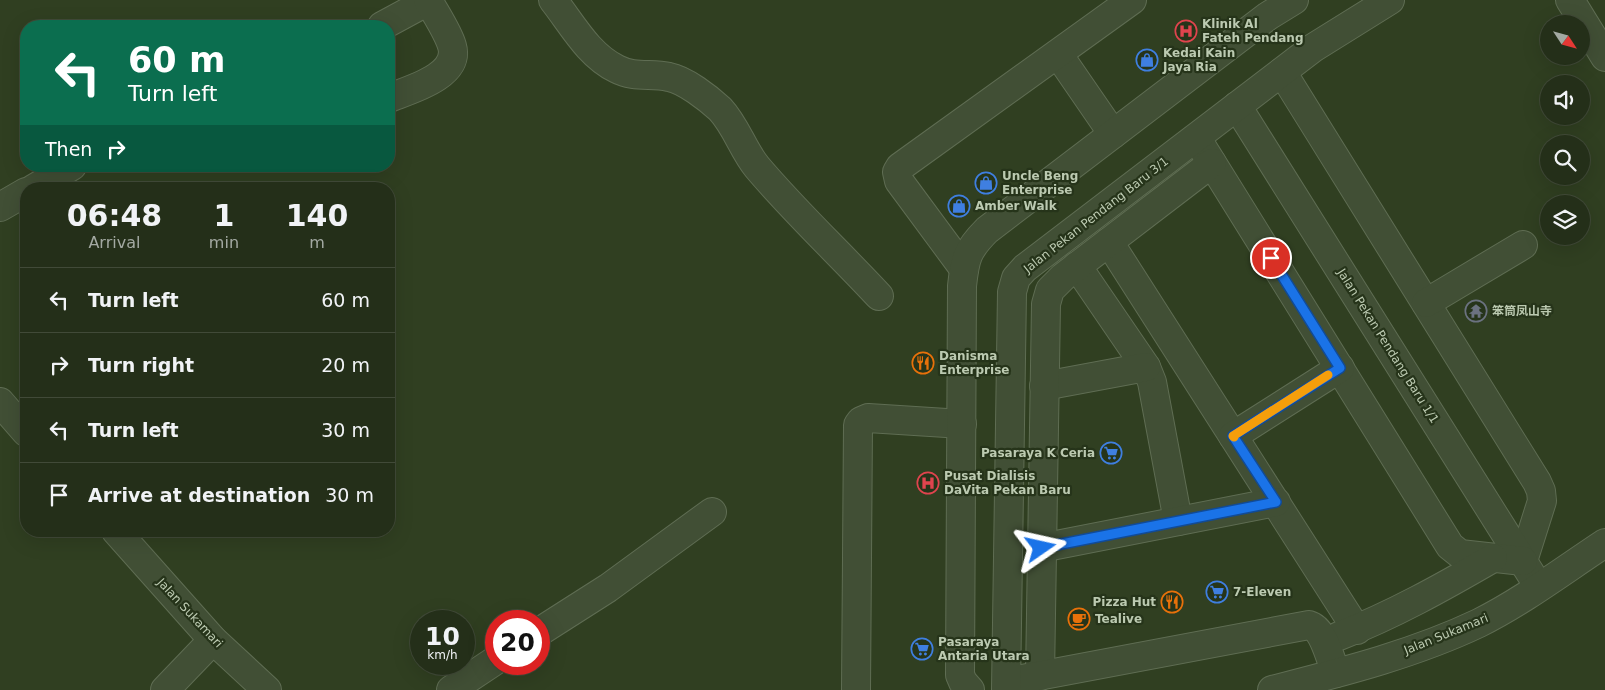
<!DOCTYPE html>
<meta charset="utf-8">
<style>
body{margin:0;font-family:"DejaVu Sans","Noto Sans SC",sans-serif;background:#2c3722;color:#f1f3f6;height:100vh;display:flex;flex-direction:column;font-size:19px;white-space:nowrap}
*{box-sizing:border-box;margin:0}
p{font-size:16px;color:#a3a9a2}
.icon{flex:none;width:28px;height:28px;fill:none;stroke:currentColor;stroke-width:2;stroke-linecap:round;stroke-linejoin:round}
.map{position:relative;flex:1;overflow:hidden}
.side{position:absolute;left:20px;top:182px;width:375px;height:355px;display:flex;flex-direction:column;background:#242f19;border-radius:20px;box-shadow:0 5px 20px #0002,0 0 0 1px #414a38}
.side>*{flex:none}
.hud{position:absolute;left:20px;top:20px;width:375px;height:152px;border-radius:20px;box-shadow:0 5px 20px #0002,0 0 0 1px #414a38;background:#0b6e4f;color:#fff;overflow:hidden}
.needle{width:32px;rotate:126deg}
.buttons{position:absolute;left:1540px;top:15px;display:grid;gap:10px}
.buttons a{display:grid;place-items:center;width:50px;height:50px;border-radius:50%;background:#242f19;box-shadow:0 5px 20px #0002,0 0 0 1px #414a38;font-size:25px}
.speed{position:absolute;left:410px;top:610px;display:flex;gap:10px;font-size:25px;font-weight:700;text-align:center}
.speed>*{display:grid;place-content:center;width:65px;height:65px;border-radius:50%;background:#242f19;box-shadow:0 5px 20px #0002,0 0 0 1px #414a38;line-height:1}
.speed small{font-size:12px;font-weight:400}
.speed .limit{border:8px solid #d22;background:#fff;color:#111}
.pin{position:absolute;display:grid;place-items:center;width:42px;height:42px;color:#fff;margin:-21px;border:2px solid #fff;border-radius:50%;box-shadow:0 1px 5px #0007}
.me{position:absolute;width:55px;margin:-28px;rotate:79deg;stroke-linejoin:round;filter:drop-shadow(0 0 4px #0008)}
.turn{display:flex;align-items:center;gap:18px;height:105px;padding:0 25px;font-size:22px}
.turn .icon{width:65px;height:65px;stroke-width:2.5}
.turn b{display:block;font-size:35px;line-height:42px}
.then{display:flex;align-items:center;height:48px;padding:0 25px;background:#0003;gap:10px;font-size:19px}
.eta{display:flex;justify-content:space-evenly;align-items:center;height:85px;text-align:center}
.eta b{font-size:30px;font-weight:700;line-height:35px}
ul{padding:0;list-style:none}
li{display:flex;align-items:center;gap:15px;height:65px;padding:0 25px;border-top:1px solid #414a38}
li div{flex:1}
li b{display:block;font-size:19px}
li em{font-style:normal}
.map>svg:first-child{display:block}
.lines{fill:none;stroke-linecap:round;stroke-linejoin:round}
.minor-casing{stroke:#5f6d53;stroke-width:30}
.minor{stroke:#414f35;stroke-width:28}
.route-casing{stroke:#114b97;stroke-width:12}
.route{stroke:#1a73e8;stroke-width:9}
.slow{stroke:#f59e0b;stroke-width:9}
.labels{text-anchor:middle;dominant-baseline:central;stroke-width:4.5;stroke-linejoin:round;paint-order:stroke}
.poi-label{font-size:12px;font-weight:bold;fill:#bccab1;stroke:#26341a;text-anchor:start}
.street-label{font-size:12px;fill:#bccab1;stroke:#26341a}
</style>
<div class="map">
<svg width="1605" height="690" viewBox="0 0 1605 690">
<rect width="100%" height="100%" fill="#303f21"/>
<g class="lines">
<g class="minor-casing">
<g id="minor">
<path d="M 553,0 C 572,24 588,55 617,69 C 634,78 651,73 669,77 C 685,80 708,98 720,109 C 736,126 743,150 757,167 C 795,212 839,253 879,296"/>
<polyline points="1570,0 1605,57"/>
<polyline points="382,26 430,0"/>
<polyline points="1058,54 1113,134"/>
<polyline points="1282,72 1537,482 1541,491 1542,501 1523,561"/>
<path d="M 389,98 C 409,90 461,76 452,46 C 448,32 435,13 428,0"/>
<polyline points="1237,106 1539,587"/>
<polyline points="1202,147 1450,546 1460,554 1523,561"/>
<polyline points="33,189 72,166"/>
<polyline points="0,207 26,192"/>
<polyline points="1109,242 1357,630"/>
<polyline points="1077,266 1146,367 1152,382 1178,521"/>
<polyline points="964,269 899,181 897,172 900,167 1132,0"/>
<polyline points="1426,303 1523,245"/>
<polyline points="1044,386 1146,367"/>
<polyline points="0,402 26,432"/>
<polyline points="1233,436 1340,368"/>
<polyline points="116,531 213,640 267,690"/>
<polyline points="1041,548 1276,502"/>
<polyline points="539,632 608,588 712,512"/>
<path d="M 1339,636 C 1393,615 1443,587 1493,558"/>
<polyline points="1040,676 1046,304 1050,290 1063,277 1212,163"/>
<path d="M 1022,679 L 1309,625 C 1324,629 1330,659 1336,673"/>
<polyline points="165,690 213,640"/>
<polyline points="451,690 496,660"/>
<polyline points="856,690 858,425 861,421 868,418 962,424"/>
<path d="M 970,690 L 963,682 L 960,675 L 962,286 C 965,258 967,250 987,230 L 1268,16 L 1294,0"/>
<polyline points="1006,690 1012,292 1016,278 1025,268 1313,48 1390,0"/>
<path d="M 1272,690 C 1342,672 1414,654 1479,623 C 1523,601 1564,570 1605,543"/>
</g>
</g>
<use href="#minor" class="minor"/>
</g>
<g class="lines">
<g class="route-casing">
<polyline id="route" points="1041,548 1276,502 1233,436 1340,368 1271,258"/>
</g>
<use href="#route" class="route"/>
<polyline class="slow" points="1234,437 1233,436 1328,375"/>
</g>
<defs>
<g id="hospital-ring" transform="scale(1.125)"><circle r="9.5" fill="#26341a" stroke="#e0444e" stroke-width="1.5"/><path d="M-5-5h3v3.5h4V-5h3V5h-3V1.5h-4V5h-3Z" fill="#e0444e"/></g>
<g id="shop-ring" transform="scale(1.125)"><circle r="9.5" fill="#26341a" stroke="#3f7fe0" stroke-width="1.5"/><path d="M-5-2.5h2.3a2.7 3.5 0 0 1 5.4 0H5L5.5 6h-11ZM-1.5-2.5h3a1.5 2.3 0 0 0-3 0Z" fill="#3f7fe0"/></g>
<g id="temple-ring" transform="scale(1.125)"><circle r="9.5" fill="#26341a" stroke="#6b7280" stroke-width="1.5"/><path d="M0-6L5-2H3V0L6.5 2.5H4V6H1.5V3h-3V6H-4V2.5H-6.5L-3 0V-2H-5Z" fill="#6b7280"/></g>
<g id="restaurant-ring" transform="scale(1.125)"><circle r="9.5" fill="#26341a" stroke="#e8710a" stroke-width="1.5"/><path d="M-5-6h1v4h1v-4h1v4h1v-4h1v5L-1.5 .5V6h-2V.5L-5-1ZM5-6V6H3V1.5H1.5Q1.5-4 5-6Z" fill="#e8710a"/></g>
<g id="supermarket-ring" transform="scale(1.125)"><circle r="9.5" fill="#26341a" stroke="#3f7fe0" stroke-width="1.5"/><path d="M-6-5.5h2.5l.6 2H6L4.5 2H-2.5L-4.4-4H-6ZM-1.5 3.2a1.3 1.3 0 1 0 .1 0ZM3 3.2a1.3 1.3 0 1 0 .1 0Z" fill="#3f7fe0"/></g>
<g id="cafe-ring" transform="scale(1.125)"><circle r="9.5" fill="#26341a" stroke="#e8710a" stroke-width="1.5"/><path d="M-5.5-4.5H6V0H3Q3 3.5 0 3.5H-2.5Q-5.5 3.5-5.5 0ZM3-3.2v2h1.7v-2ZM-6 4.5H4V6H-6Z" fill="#e8710a"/></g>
</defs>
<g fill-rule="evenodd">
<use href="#hospital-ring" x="1186" y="31"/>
<use href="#shop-ring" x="1147" y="60"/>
<use href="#shop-ring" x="986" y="183"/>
<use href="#shop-ring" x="959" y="206"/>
<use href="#temple-ring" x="1476" y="311"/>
<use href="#restaurant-ring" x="923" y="363"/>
<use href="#supermarket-ring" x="1111" y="453"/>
<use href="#hospital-ring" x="928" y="483"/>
<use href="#supermarket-ring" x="1217" y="592"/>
<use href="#restaurant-ring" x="1172" y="602"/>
<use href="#cafe-ring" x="1079" y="619"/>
<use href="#supermarket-ring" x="922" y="649"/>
</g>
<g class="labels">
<g class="poi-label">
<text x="1202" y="24">Klinik Al<tspan x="1202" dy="14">Fateh Pendang</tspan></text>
<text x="1163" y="53">Kedai Kain<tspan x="1163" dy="14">Jaya Ria</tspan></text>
<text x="1002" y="176">Uncle Beng<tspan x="1002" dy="14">Enterprise</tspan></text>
<text x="975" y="206">Amber Walk</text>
<text x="1492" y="311">笨筒凤山寺</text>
<text x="939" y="356">Danisma<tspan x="939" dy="14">Enterprise</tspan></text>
<text x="1095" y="453" text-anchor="end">Pasaraya K Ceria</text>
<text x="944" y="476">Pusat Dialisis<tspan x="944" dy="14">DaVita Pekan Baru</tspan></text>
<text x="1233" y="592">7-Eleven</text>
<text x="1156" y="602" text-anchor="end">Pizza Hut</text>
<text x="1095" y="619">Tealive</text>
<text x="938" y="642">Pasaraya<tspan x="938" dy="14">Antaria Utara</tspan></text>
</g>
<g class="street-label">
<text transform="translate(1096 215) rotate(-38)">Jalan Pekan Pendang Baru 3/1</text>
<text transform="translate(1388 346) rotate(58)">Jalan Pekan Pendang Baru 1/1</text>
<text transform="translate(190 613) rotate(47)">Jalan Sukamari</text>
<text transform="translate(1446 634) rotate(-22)">Jalan Sukamari</text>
</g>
</g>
</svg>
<div class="buttons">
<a><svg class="needle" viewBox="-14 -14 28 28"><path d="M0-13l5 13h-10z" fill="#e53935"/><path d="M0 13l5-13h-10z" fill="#a3a9a2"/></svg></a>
<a><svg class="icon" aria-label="sound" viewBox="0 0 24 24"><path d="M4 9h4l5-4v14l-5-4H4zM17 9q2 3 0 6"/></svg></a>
<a><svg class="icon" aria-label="search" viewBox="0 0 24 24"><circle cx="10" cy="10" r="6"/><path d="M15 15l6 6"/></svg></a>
<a><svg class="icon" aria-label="layers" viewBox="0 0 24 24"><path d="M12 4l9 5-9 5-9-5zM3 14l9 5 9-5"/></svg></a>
</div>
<div class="speed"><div>10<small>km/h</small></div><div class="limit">20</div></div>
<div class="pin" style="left:1271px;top:258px;background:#d93025"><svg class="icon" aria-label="arrive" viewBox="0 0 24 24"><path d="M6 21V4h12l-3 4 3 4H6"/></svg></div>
<svg class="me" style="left:1041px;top:548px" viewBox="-20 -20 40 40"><path d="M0-17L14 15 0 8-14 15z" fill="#1a73e8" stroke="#fff" stroke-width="4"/></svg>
<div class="hud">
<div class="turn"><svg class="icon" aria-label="left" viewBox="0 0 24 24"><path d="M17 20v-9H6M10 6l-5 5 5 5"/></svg><div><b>60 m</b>Turn left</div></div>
<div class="then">Then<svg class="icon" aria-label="right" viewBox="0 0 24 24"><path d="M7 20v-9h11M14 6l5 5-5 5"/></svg></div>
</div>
<section class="side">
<div class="eta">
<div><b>06:48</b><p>Arrival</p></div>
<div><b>1</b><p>min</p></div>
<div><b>140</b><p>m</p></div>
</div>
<ul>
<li><svg class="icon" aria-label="left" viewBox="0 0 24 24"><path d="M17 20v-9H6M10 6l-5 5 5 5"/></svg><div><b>Turn left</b></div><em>60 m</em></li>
<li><svg class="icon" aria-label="right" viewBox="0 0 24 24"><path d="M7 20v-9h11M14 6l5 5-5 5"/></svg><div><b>Turn right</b></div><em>20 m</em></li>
<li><svg class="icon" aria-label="left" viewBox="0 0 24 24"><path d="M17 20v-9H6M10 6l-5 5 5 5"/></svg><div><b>Turn left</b></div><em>30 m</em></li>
<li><svg class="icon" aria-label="arrive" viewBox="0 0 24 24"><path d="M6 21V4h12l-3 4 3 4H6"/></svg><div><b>Arrive at destination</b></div><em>30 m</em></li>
</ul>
</section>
</div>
